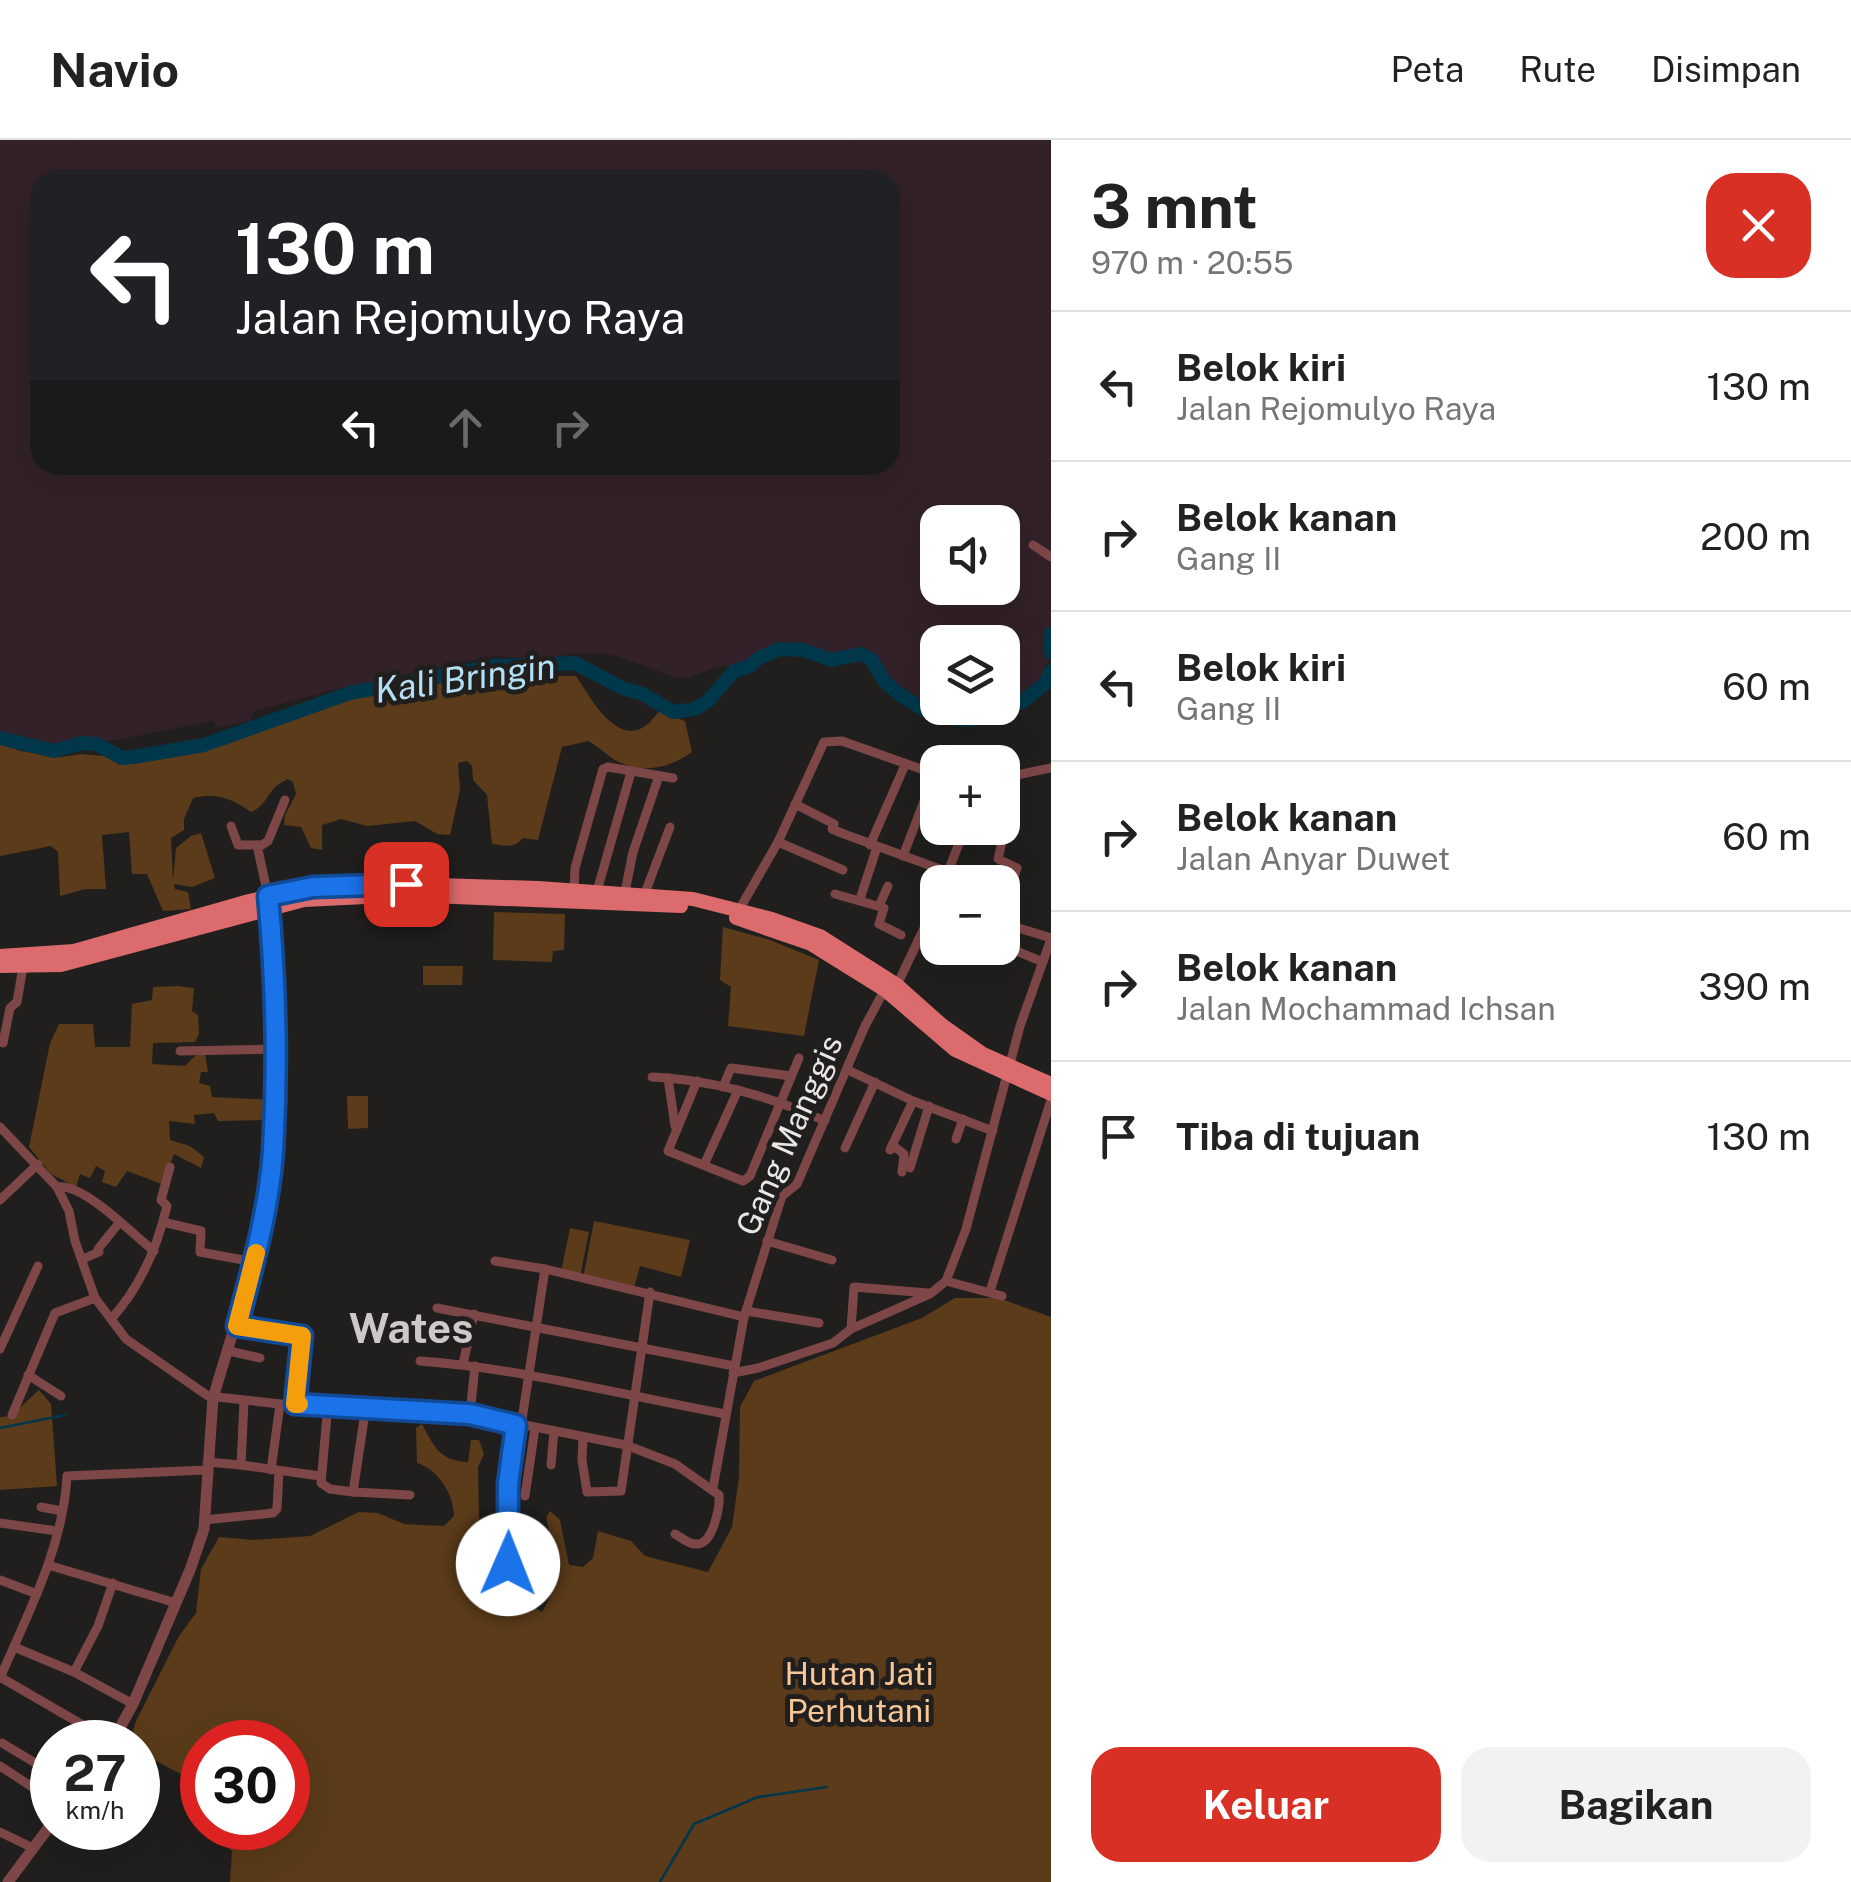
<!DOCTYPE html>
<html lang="id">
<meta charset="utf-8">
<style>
body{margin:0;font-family:"Public Sans",sans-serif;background:#f2f2f2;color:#222;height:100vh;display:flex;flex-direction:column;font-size:38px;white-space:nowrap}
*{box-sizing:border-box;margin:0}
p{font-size:32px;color:#767676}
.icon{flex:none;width:55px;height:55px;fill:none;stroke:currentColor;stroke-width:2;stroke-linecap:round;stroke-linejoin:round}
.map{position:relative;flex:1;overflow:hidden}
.details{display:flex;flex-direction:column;background:#fff;width:800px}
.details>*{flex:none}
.top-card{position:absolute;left:30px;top:30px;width:870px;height:305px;border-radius:30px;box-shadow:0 10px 40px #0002;background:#202124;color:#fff;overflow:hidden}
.fabs{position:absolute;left:920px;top:365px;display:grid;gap:20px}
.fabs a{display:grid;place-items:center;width:100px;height:100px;border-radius:20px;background:#fff;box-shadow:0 10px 40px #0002;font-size:50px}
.speed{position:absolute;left:30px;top:1580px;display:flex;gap:20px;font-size:50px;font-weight:700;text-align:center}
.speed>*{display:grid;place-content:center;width:130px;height:130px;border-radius:50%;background:#fff;box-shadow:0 10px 40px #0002;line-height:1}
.speed small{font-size:25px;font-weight:400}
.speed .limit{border:15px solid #d22;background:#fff;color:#111}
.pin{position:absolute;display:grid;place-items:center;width:85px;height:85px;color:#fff;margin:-42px;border-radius:20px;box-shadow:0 5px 15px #0006}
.me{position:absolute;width:110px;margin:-55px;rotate:1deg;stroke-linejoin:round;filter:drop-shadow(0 0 8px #0008)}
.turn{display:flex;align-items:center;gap:35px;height:210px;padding:0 40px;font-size:45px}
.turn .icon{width:130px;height:130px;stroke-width:2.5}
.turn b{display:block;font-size:70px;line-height:85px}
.lanes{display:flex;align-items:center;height:95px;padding:0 40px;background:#0003;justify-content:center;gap:50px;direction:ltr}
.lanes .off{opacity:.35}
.round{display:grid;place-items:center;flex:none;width:105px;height:105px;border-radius:30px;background:#f2f2f2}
.headline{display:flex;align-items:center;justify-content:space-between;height:170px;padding:0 40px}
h1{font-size:60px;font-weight:700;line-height:75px}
.button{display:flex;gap:20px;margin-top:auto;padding:20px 40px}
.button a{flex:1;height:115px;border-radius:30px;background:#d93025;color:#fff;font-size:40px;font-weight:700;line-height:115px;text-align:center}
.button a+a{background:#f2f2f2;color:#222}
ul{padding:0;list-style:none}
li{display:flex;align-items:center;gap:30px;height:150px;padding:0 40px;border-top:2px solid #e0e0e0}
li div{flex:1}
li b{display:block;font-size:38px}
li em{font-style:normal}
header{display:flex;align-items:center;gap:60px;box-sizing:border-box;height:140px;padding:0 50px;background:#fff;border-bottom:2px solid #e0e0e0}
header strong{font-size:48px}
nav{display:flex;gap:55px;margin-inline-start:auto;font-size:35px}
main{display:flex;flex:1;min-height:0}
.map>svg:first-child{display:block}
.industrial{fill:#322128;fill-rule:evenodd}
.green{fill:#5b3b19}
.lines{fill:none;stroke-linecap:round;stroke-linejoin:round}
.stream{stroke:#00374b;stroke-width:2.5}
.river{stroke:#00374b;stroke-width:14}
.minor{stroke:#7e4747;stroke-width:9}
.tertiary{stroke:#7e4747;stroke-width:11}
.primary{stroke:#db6b6c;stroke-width:14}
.route-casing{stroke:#114b97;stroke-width:25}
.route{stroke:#1a73e8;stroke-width:18}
.slow{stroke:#f59e0b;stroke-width:18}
.labels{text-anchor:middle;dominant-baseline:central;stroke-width:10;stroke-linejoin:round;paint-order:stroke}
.street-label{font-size:32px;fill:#e8e7e5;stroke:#211f1d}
.park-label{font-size:32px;fill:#f6c798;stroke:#211f1d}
.water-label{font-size:35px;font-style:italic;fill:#b4e0f6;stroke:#211f1d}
.district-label{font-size:42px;font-weight:bold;fill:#ccc9c6;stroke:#211f1d}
</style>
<header>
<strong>Navio</strong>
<nav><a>Peta</a><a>Rute</a><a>Disimpan</a></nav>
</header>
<main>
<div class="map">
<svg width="1051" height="1742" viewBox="0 0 1051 1742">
<rect width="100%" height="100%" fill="#211f1d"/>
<path class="industrial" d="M 0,0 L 1051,0 L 1051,484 L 1047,504 L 1049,518 L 1041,538 L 1023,556 L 1003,563 L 1002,502 L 938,502 L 938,568 L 991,568 L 973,574 L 925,567 L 888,539 L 870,513 L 828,516 L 784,505 L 760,513 L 746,524 L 717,527 L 689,537 L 675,537 L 611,514 L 576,513 L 546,519 L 493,516 L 333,550 L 254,571 L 250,581 L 217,587 L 213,581 L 111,601 L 89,599 L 50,608 L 0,594 ZM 40,40 L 890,40 L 890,325 L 40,325 ZM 938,382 L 1002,382 L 1002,448 L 938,448 Z"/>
<g class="green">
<path d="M 542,536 L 576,536 C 589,555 617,610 648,584 C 653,580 655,575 659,572 L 685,581 L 692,612 C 670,628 641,635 615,620 C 606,614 598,606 588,601 L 562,607 L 538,700 L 523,698 C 514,708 505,706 492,704 L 487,655 L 473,640 L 472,626 L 467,621 L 458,623 L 460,650 L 450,695 L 437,694 L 415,681 L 367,686 L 341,679 L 322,685 L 322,710 L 311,708 L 301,687 L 284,685 L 285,675 L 296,654 L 293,642 L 288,639 C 266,648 270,664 251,672 C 231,658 216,653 193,658 L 184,679 L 184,690 L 171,698 L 173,741 L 176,708 L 191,696 L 201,693 L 215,738 L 192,747 L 174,744 L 175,749 L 188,752 L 191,769 L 163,771 L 147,734 L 132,734 L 129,692 L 102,695 L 106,749 L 85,749 L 60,756 L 58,712 L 51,706 L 0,716 L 0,603 L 20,611 L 61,617 L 81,614 L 104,616 L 126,624 L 210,606 L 339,562 L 417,542 L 472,537 L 493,542 L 529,540 Z"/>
<polygon points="494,772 565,774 564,810 553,811 552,822 493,820"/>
<polygon points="723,787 770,800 819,820 804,896 728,886 731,847 720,840"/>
<polygon points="423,826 463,826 462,845 423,845"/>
<polygon points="178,846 194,848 192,871 198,875 199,894 195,902 153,903 152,924 185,926 197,914 205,913 208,932 201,932 199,943 210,946 212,957 273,960 272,980 218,981 214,973 194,975 195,984 169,981 170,1000 190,1006 204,1017 201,1028 174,1014 162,1044 127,1031 116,1047 102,1042 105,1031 96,1026 90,1038 80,1034 76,1047 51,1034 29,1007 50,903 59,884 93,884 95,907 130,907 132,864 152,860 153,847"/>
<polygon points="347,956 368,956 368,988 348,989"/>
<polygon points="594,1081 690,1100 681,1137 640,1126 634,1148 583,1138"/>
<polygon points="570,1088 589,1092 580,1137 561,1132"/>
<path d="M 955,1158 L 999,1158 L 1051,1177 L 1051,1742 L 230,1742 L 232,1711 L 207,1688 L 288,1688 L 288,1602 L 202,1602 L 202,1655 L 184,1636 L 138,1611 L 138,1602 L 130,1602 L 136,1581 L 179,1496 L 196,1473 L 201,1429 L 219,1397 L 254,1400 L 310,1396 L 359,1372 L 378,1373 L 404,1384 L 444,1386 L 454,1376 C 454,1355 438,1329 417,1323 L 416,1288 L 422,1284 C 434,1307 440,1321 468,1322 L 471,1300 L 479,1300 L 484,1314 L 478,1327 L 479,1380 L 466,1395 C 468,1408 471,1408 478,1418 C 486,1431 477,1447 489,1460 L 510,1455 L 542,1472 C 562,1443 554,1409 546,1378 L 550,1371 L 560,1380 L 569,1425 L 583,1427 L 593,1418 L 598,1391 L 631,1401 L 645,1416 L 708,1432 L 732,1387 L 739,1337 L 740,1267 L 754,1241 L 922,1178 Z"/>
<polygon points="39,1250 51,1264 57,1346 0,1350 0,1277 11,1276"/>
</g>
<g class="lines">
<g class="stream">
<polyline points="0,1288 65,1275"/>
<polyline points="660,1742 694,1684 758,1657 827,1647"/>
</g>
<g class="river">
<polyline points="1051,494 1051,512"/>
<polyline points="0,598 54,611 82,603 96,604 122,618 133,617 204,605 350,553 494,526 575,523 622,548 643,554 673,572 695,569 708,561 734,531 750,526 759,518 779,509 803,510 831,520 860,514 871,519 885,542 899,554 926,571 960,580 975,579 1022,562 1046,543 1051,531"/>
</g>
<g class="minor">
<polyline points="1033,405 1051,417"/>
<polyline points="1002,638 1051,628"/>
<polyline points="795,664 834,684 832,689 844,694 948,732"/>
<polyline points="231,686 238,705 262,705 268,701 285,660"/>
<polyline points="778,702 843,730"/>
<polyline points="257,705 268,756"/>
<polyline points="870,705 905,625"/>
<polyline points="903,716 934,635"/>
<polyline points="944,742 965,688"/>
<polyline points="597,751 631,632"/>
<polyline points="625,752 633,712 659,636"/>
<polyline points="574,753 575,728 603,629 608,627 673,638"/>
<polyline points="645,753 670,687"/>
<polyline points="835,754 884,768 879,784 901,795"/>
<polyline points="860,759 877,707"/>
<polyline points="879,766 888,746"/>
<polyline points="739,770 778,702 824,602 842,601 938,635"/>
<polyline points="1002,772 1017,728 998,719 1006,685 1003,638"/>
<polyline points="1002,783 1051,798"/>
<polyline points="918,800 938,805"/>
<polyline points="1002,805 1043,822"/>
<polyline points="946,808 962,812 965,808"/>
<polyline points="897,845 938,759"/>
<polyline points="3,903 10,868 17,862 23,827"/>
<polyline points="180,911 276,909"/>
<polyline points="848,930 913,961 993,991"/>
<polyline points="652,937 668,938"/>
<polyline points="697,941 668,1011 743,1041 750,1036 799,918"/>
<polyline points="723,947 731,928 791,936"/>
<path d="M 675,986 L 668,938 C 724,943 774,958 825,981"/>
<path d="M 0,987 L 57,1047 L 69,1071 L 75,1101 L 95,1158 L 126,1199 L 208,1256 L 280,1264 L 470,1274 L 626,1305 L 675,1324 L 719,1355 C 720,1367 713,1404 697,1404 C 689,1405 681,1397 675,1394"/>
<polyline points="956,999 963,979"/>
<polyline points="892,1005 904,1014 902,1032"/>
<polyline points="845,1008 875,942"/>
<polyline points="890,1010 913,961"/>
<polyline points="704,1025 738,950"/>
<polyline points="910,1028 929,966"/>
<path d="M 57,1047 C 84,1043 132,1094 154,1111"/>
<polyline points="0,1060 38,1024"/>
<polyline points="163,1082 201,1091 200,1112 254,1122"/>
<polyline points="767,1101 832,1120"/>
<polyline points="83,1119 99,1112 98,1109 119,1083"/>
<polyline points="495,1121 545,1129 744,1177"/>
<polyline points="946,1141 1002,1156"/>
<polyline points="991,1148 1051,960"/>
<polyline points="437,1168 734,1226"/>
<polyline points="746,1171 819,1183"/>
<path d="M 112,1178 C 141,1146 157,1108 167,1066 L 161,1060 L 170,1027"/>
<polyline points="237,1185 302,1196 295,1264"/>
<polyline points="851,1189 854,1147 928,1153"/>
<polyline points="0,1209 38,1126"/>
<polyline points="229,1211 260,1218"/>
<path d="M 420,1221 C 525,1229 622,1255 725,1274"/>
<polyline points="463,1224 474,1174"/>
<polyline points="733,1233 758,1228 833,1203 851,1189 930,1154 946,1141 966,1089 1020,886 1051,799"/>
<polyline points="28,1235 61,1256"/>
<polyline points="328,1264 321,1343 330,1349 353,1352 366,1266"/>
<polyline points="470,1274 475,1226"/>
<polyline points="12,1275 55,1173 95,1158"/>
<polyline points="516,1285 509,1333 508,1424 536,1431"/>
<polyline points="521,1286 545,1129"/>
<polyline points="583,1297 582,1320 587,1352 621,1351 650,1152"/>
<polyline points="207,1322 241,1325 244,1261"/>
<polyline points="241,1325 320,1336"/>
<polyline points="551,1325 554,1291"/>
<polyline points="271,1330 280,1264"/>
<polyline points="713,1348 744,1177 782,1056 797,1044 865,886 886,847"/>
<polyline points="353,1352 410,1355"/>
<polyline points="525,1356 535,1288"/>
<polyline points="41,1367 62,1371"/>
<polyline points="204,1380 273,1373 277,1369 279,1331"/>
<polyline points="0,1383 57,1391"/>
<polyline points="48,1425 176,1463"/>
<polyline points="0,1440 37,1454"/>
<polyline points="14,1507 74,1532 133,1564"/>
<polyline points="74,1532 98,1486 113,1443"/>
<polyline points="0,1537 112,1602"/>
<path d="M 0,1538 C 28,1473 63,1408 67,1336 L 206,1330"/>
<polyline points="2,1603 52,1633"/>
<polyline points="0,1626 52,1660"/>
<polyline points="0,1692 33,1708"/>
</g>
<g class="tertiary">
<polyline points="112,1602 133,1564 190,1430 204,1389 213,1258 254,1122 272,1012 276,909 269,765"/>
<polyline points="8,1742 52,1683"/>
</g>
<g class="primary">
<polyline points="736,778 811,804 885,850 955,910 1051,954"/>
<polyline points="0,816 74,811 249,761 313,747 406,744 538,748 693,759 772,779 820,796 897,845 942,885 983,914 1051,944"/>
<polyline points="0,826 61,825 304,760 406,755 681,766"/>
</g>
</g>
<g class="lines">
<g class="route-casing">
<path id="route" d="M 406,744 L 313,747 L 268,756 C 276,841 278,927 273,1011 C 269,1070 252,1129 237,1186 L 302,1196 L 295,1264 L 470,1274 L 516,1285 L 508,1344 L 508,1424"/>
</g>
<use href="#route" class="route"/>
<polyline class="slow" points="256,1113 237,1186 302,1196 295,1264 299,1264"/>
</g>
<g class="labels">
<g class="street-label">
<text transform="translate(789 995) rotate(-66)">Gang Manggis</text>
</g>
<g class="park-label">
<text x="859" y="1533">Hutan Jati<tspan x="859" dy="37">Perhutani</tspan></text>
</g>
<g class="water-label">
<text transform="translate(465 538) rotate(-8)">Kali Bringin</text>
</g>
<g class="district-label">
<text x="411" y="1187">Wates</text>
</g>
</g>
</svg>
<div class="fabs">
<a><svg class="icon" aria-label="sound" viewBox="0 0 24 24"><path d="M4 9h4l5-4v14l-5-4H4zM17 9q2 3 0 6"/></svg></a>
<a><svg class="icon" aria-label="layers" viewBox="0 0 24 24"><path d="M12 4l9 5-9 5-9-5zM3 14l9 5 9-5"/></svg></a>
<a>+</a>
<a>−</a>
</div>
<div class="speed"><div>27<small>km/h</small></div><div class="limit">30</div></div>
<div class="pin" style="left:406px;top:744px;background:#d93025"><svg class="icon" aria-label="arrive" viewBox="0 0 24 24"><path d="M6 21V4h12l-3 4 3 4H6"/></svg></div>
<svg class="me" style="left:508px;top:1424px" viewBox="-20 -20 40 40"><circle r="19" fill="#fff"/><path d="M0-13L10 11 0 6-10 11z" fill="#1a73e8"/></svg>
<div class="top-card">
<div class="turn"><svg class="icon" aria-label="left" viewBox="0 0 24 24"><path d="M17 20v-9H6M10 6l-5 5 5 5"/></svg><div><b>130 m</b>Jalan Rejomulyo Raya</div></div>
<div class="lanes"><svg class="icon" aria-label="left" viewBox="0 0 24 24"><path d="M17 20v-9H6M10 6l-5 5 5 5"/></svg><svg class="icon off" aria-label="ahead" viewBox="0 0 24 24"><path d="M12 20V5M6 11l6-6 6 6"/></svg><svg class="icon off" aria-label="right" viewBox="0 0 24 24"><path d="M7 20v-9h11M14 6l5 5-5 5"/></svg></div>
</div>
</div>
<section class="details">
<div class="headline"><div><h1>3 mnt</h1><p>970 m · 20:55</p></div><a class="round" style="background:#d93025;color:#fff"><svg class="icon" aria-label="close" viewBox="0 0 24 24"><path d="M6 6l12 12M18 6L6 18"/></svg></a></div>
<ul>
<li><svg class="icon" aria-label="left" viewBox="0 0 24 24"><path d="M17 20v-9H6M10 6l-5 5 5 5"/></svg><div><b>Belok kiri</b><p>Jalan Rejomulyo Raya</p></div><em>130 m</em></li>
<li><svg class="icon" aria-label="right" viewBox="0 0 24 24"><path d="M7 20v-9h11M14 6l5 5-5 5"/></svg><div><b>Belok kanan</b><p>Gang II</p></div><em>200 m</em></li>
<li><svg class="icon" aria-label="left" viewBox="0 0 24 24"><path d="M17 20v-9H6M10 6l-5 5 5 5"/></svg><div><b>Belok kiri</b><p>Gang II</p></div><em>60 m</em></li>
<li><svg class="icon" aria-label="right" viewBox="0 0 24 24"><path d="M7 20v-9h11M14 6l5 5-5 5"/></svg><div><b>Belok kanan</b><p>Jalan Anyar Duwet</p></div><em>60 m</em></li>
<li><svg class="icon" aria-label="right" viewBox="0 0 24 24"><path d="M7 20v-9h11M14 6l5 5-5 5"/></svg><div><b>Belok kanan</b><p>Jalan Mochammad Ichsan</p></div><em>390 m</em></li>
<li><svg class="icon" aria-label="arrive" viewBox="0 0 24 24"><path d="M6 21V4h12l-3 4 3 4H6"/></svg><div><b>Tiba di tujuan</b></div><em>130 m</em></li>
</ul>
<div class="button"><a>Keluar</a><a>Bagikan</a></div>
</section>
</main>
